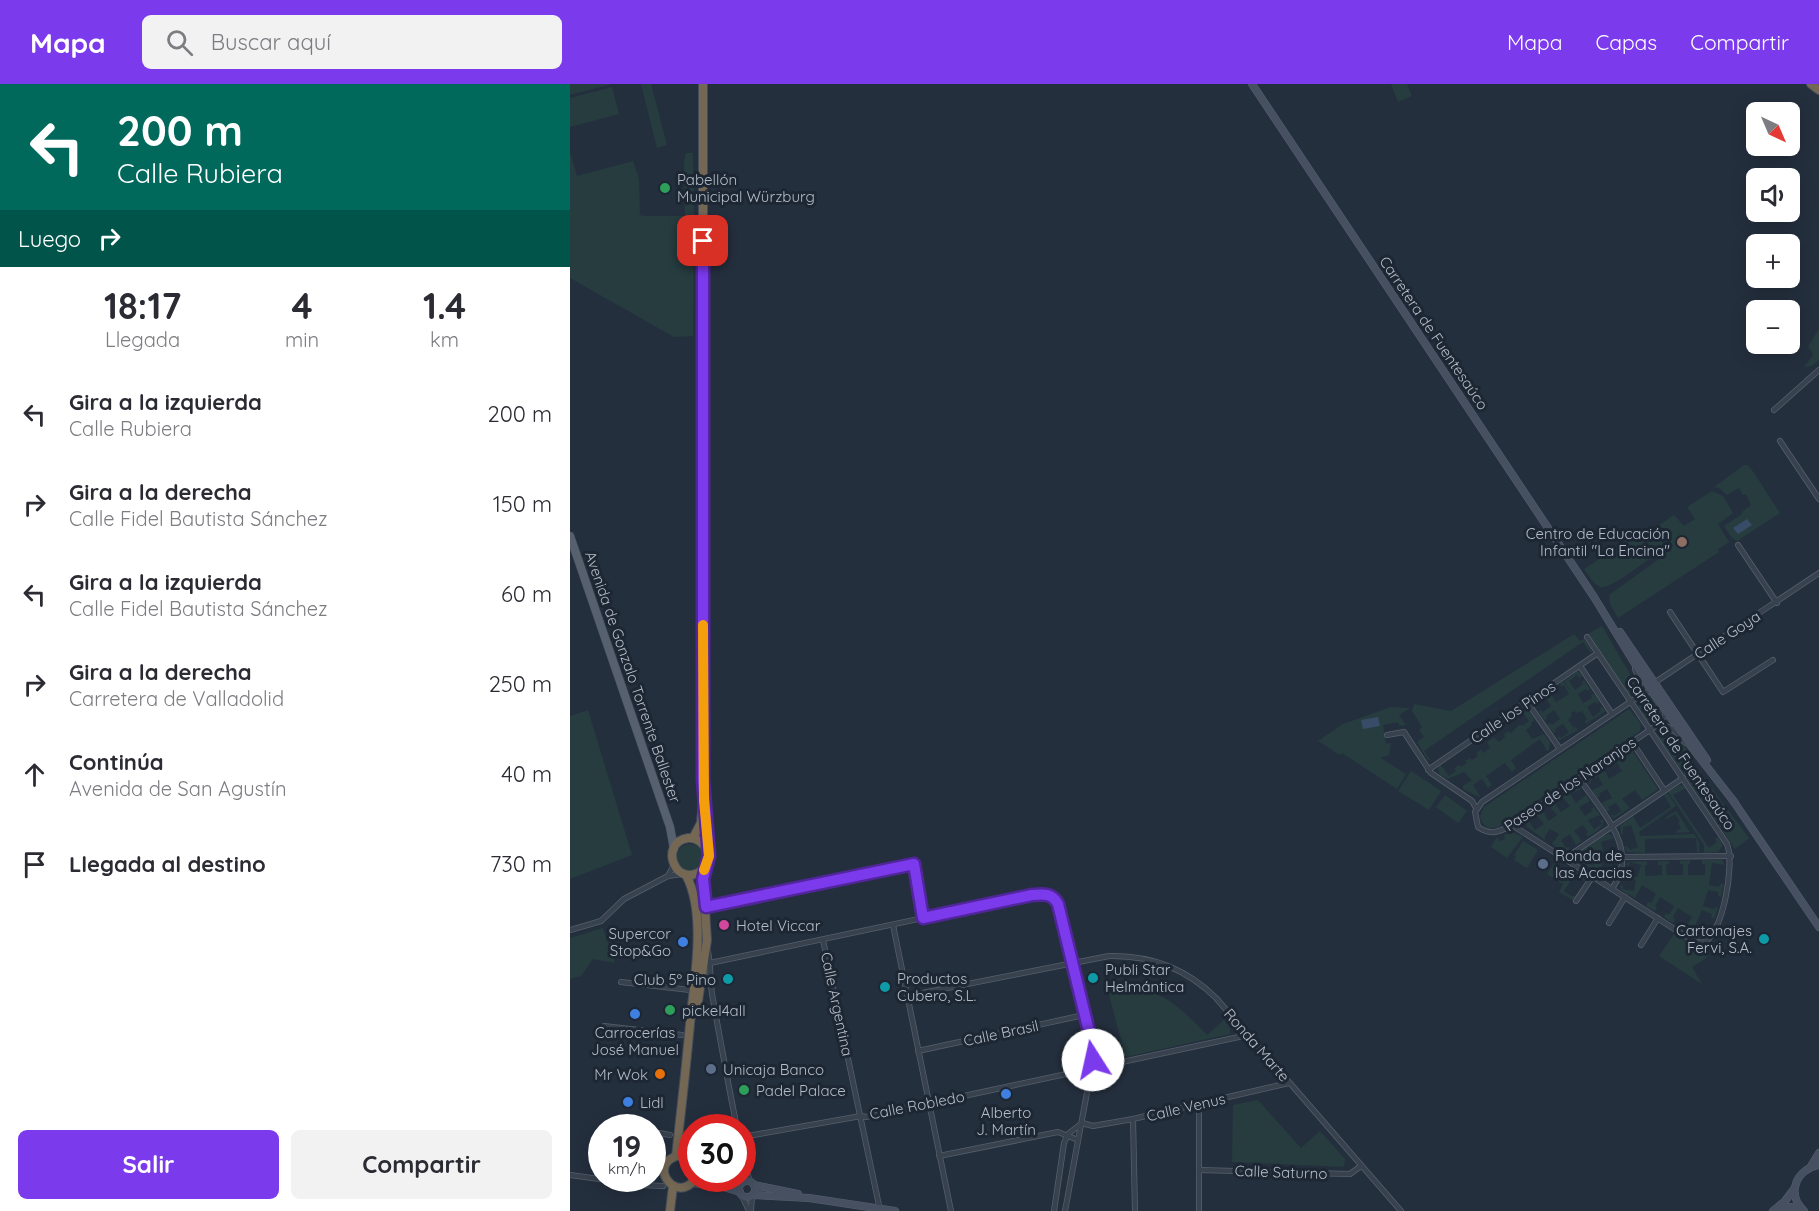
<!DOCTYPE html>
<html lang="es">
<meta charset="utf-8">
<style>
body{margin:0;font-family:Quicksand,sans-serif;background:#f2f2f3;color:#2b2b33;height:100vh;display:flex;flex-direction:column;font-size:22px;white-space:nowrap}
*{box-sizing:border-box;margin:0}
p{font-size:20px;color:#7c7c81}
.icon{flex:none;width:33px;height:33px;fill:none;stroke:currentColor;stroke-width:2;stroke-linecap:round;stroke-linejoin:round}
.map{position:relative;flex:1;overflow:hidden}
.side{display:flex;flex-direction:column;background:#fff;width:570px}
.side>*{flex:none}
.banner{background:#00695c;color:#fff;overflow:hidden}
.needle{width:39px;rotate:136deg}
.fabs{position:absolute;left:1176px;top:18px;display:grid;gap:12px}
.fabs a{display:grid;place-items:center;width:54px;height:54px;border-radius:9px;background:#fff;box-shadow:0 3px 15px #0003;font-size:30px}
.speed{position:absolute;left:18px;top:1030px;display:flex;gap:12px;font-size:30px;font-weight:700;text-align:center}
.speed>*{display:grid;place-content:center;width:78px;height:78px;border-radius:50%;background:#fff;box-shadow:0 3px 15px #0003;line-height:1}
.speed small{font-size:15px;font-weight:400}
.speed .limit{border:9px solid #d22;background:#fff;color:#111}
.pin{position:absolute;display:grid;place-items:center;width:51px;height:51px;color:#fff;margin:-26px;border-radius:12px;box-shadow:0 3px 9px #0006}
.me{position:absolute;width:66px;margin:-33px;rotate:350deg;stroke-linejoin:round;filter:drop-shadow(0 0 4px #0008)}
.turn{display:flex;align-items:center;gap:21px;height:126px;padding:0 18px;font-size:27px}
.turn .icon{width:78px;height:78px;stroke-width:2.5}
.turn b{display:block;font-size:42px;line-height:51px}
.then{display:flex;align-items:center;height:57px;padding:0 18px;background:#0003;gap:12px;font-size:22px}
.eta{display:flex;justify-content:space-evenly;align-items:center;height:102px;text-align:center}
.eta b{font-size:36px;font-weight:700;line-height:42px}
.action{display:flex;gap:12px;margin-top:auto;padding:12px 18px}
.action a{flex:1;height:69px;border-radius:9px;background:#7c3aed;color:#fff;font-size:24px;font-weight:700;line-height:69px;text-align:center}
.action a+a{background:#f2f2f3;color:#2b2b33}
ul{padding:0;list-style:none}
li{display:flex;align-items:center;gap:18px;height:90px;padding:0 18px}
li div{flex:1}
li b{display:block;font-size:22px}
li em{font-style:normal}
header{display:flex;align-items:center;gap:36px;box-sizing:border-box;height:84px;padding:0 30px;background:#7c3aed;color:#fff}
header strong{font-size:28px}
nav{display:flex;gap:33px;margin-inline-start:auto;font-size:21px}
.search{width:420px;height:54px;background:#f2f2f3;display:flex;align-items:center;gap:15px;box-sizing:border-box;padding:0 21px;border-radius:9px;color:#7c7c81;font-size:22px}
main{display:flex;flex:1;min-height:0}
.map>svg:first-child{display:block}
.green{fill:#263c3f}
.water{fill:#394c67}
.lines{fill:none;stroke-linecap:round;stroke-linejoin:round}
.street-casing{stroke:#565f6c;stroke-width:6}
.secondary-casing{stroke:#565f6c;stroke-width:8}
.primary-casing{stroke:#414a57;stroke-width:9}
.highway-casing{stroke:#434c59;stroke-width:10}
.street{stroke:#38414e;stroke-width:4.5}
.secondary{stroke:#465061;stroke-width:7}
.primary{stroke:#56606e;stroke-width:8}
.highway{stroke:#746855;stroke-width:8}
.route-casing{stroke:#51269a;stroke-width:15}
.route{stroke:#7c3aed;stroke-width:10}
.slow{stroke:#f59e0b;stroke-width:10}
.leisure-dot{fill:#2e9e5b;stroke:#1d2633;stroke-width:2}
.education-dot{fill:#8d6e63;stroke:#1d2633;stroke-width:2}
.service-dot{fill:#5c6f8a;stroke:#1d2633;stroke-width:2}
.hotel-dot{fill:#d1479c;stroke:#1d2633;stroke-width:2}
.culture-dot{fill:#0f9aa8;stroke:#1d2633;stroke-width:2}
.shop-dot{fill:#3f7fe0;stroke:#1d2633;stroke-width:2}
.food-dot{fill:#e8710a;stroke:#1d2633;stroke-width:2}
.labels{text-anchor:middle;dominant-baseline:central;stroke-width:6;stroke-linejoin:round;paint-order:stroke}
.poi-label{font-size:15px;fill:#b4bcc9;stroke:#1d2633;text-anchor:start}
.street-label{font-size:15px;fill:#b4bcc9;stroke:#1d2633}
</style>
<header>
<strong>Mapa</strong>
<div class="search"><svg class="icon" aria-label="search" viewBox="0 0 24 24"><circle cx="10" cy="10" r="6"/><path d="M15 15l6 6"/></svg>Buscar aquí</div>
<nav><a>Mapa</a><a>Capas</a><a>Compartir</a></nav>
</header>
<main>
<section class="side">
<div class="banner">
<div class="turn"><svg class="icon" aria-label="left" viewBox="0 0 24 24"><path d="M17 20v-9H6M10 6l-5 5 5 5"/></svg><div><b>200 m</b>Calle Rubiera</div></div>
<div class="then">Luego<svg class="icon" aria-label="right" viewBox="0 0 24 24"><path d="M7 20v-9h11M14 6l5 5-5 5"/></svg></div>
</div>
<div class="eta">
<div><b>18:17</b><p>Llegada</p></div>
<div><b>4</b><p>min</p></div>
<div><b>1.4</b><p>km</p></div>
</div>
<ul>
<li><svg class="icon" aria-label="left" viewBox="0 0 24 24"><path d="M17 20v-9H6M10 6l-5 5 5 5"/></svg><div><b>Gira a la izquierda</b><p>Calle Rubiera</p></div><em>200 m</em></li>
<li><svg class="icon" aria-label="right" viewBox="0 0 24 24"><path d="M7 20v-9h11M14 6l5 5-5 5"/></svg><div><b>Gira a la derecha</b><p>Calle Fidel Bautista Sánchez</p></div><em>150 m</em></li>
<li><svg class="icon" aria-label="left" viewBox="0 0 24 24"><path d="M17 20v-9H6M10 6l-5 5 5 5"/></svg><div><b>Gira a la izquierda</b><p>Calle Fidel Bautista Sánchez</p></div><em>60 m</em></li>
<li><svg class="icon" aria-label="right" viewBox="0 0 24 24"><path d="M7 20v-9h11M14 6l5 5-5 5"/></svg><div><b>Gira a la derecha</b><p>Carretera de Valladolid</p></div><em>250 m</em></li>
<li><svg class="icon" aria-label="ahead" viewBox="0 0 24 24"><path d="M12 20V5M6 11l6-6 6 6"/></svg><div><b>Continúa</b><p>Avenida de San Agustín</p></div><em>40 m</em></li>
<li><svg class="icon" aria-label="arrive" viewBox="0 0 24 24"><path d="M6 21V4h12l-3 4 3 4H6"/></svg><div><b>Llegada al destino</b></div><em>730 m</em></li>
</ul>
<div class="action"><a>Salir</a><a>Compartir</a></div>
</section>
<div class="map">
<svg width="1249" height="1127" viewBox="0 0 1249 1127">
<rect width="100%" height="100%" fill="#242f3e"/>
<g class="green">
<polygon points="0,0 42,0 0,11"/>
<polygon points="71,0 81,0 97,61 87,64"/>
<polygon points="821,0 837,0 842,12 828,18"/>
<polygon points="42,3 49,30 0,43 0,14"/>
<polygon points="0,68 7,92 63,77 69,95 70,131 74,132 115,132 114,77 116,69 123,69 124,150 115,150 115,154 124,154 123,252 104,253 0,194"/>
<polygon points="1249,245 1249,276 1242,282 1234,283 1243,271 1238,262"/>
<polygon points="1174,381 1178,381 1182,386 1210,429 1167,457 1162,454 1154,442 1172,430 1172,428 1181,421 1176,410 1173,411 1169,404 1157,411 1149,404 1144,403"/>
<path d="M 1142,407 L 1153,412 L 1163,429 L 1148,440 L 1159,458 L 1148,465 L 1149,468 L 1048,534 L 1040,520 L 1039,511 L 1089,475 C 1084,467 1075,460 1079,448 L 1104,431 L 1114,442 L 1125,435 L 1117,423 Z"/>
<path d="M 1074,445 L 1073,456 L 1081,474 C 1071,480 1040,506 1030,503 C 1024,501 1018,490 1014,485 Z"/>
<polygon points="1032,542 1068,604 1065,608 1059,609 1057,607 1018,550"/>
<polygon points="1004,550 1010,557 1014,555 1022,567 1021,569 1013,558 854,667 861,677 857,675 847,658 854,653 849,646 852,643 842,627 844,620 881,627"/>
<polygon points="1008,587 1012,592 1009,594 1007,591 999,597 1005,606 1013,600 1012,598 1014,596 1020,605 1018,607 1016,605 1008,610 1013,619 1022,614 1021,611 1024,610 1030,618 1027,620 1025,618 1017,623 1023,633 1031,627 1030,624 1032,623 1036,627 1016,640 1015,637 1017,635 1012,627 1007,629 1005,627 1001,629 1002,632 998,636 1004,644 1006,643 1008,646 990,656 987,654 989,652 991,654 999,648 993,640 985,645 986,647 984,649 977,641 980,639 982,641 990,635 984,626 976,632 977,635 974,636 969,628 971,626 973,628 981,622 975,613 967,618 968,621 966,623 965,618 981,606 983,609 981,610 986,618 999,610 994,601 991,603 990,600 993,597 1002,609 994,597"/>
<polygon points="1079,609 1094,630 1083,637 1076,636 1068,623 1069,616"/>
<polygon points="821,623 840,624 829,631 836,641 829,642 828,638 813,641 816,660 821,659 819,671 811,674 836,690 827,705 772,669 770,671 748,657 773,640"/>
<path d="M 1059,625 L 1071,640 L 1070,647 L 928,743 C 918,746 912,742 910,732 L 914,723 Z"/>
<polygon points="18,626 62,771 0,795 0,632"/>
<polygon points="951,626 958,626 965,636 961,639 962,641 956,646 962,655 974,650 980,658 979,666 977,667 970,655 941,676 946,684 942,688 935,679 916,692 922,701 918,704 912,695 903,701 910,712 909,713 893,705 893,702 902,696 894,688 878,695 870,691 868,685 869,682 871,681 879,692 886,687 884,684 889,681 891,683 897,679 895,677 900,674 902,676 908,672 906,669 911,666 913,669 920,664 917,658 924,653 929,658 935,653 934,650 938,647 941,649 950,640 952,642 959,637"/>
<path d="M 1092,644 C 1103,645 1114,663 1123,671 L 1120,675 L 1179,754 L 1165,765 L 1088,653 L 1089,646 Z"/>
<polygon points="1061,665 1088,705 1072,716 1065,706 1052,715 1060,724 1044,734 1040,732 1043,730 1044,732 1051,727 1046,719 1038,723 1040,726 1036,728 1031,719 1042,714 1037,705 1029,710 1030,712 1027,714 1022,706 1033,701 1028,692 1020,697 1021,699 1019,701 1018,697 1034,685 1039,695 1052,687 1047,679 1045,681 1043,678"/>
<polygon points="841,687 871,707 859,726 828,707"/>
<polygon points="1112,701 1116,704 1103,711 1139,764 1147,758 1145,755 1148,753 1153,761 1148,768 1134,769 1134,761 1098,708 1108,702"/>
<path d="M 1007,703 L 1012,705 L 1000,710 L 1006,719 L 1016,711 L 1020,717 L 1009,723 L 1015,732 L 1022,727 L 1021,725 L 1024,723 L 1030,731 L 1018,736 L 1024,745 L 1032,740 L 1030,737 L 1033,735 C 1035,744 1025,748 1018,753 L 1016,750 L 1018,748 L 1013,741 L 1004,747 L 1012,757 L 1006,761 L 1000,750 L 991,756 L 996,764 L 998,763 L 1000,765 L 994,768 L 982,760 L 989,750 L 980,745 L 975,752 L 975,756 L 957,743 L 956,738 L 960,735 L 960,739 L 965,746 L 974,740 L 966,731 L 973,726 L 978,737 L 987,731 L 979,722 L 986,717 L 986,721 L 991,728 L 1000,722 L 992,713 Z"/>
<path d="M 1097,709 L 1106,722 L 1069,748 L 1070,752 L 1124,750 C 1129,757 1130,760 1129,768 L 1127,768 L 1126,754 L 1075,755 L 1075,769 L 1057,768 L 1054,763 L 1057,762 L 1060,766 L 1068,763 L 1061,741 L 1053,743 L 1053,750 L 1051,751 L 1050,742 L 1063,732 L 1070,744 L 1101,723 L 1094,711 Z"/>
<polygon points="875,711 897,727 888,739 866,723"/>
<polygon points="1106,727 1120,748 1104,749 1111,744 1108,739 1110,737 1105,730 1097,735 1095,734"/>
<polygon points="942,748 953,753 937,774 921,763 927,753 930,757 935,755 934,751"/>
<polygon points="1039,750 1044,754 1031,758 1034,772 1047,768 1048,778 1043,778 1043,775 1033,774 1031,788 1034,789 1045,790 1041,796 1036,795 1008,776 1015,776 1015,780 1024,781 1024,765 1014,767 1014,771 1007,771 1033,752"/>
<polygon points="953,757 968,766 957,784 944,776 946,773 944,771"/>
<circle cx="120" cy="773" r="13"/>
<polygon points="987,775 990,777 989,780 986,779 982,786 995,794 1000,787 998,785 1000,783 1016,794 1014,797 1005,790 994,807 1001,812 1005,812 1003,816 989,808 993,800 977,790"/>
<polygon points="1120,776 1120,780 1118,780 1118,791 1135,791 1135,780 1132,780 1132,776 1152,776 1155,781 1142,779 1139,801 1149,803 1150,800 1154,800 1151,813 1148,812 1148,808 1138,806 1133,822 1144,825 1145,823 1148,824 1144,835 1141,833 1142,830 1132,826 1123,846 1132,851 1134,848 1138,850 1132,855 1112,845 1114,841 1117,842 1122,833 1108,824 1103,833 1105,835 1103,839 1094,833 1096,829 1099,831 1104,822 1090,813 1085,822 1087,823 1085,827 1076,822 1078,818 1081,819 1086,810 1072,801 1065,814 1052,807 1050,801 1053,802 1053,805 1064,807 1066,796 1056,793 1055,797 1051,796 1054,786 1058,787 1057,790 1067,793 1071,781 1060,778 1059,782 1055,781 1058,778 1077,777 1077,781 1075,781 1075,792 1092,791 1092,781 1088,781 1088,777 1099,777 1099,780 1096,781 1097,791 1113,791 1113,780 1110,780 1110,777"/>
<polygon points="33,844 45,879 23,875 11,892 0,895 0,854"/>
<polygon points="1104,850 1123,862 1134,864 1138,873 1122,883 1132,900 1089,872"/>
<path d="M 547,903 C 591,903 609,922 637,951 L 654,936 L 660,944 L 660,950 L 533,978 L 530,970 L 553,963 L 537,904 Z"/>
<polygon points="688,1016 731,1064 750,1047 775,1075 774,1083 662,1078 663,1021"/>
</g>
<g class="water">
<polygon points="1177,435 1182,441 1168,450 1163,444"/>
<polygon points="808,633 810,642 793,645 791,636"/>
</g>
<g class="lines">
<g class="street-casing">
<g id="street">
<polyline points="1204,326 1249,286"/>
<polyline points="1210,357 1249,415"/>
<polyline points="1168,461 1207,519"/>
<polyline points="1100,528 1153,608 1203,576"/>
<polyline points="1010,582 1042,630"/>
<path d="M 1065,585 C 1070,597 1072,602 1066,614"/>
<polyline points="957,618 990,665"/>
<path d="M 1098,628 L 1087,641 L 942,741 C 929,748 921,752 908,743 L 905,728 L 912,718 L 1066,614 L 1081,606 L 1087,597 L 1249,489"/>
<path d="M 1087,641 C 1105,642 1104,648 1116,659"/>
<polyline points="817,651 834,648 861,689 902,717 906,724"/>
<polyline points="1062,658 1094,706"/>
<polyline points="858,686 1028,569"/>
<path d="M 1009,694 C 1023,715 1052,747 1052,773 C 1053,784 1048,796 1042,805"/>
<path d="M 942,741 L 1123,857 L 1133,859 C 1153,851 1165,780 1157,760 L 1017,553"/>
<polyline points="1052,773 1161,772"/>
<polyline points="997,776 1003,769 1113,694"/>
<polyline points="104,781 98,792 112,790"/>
<polyline points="1006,817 1023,792"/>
<polyline points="136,823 344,780 353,835"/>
<polyline points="1039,839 1055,813"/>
<polyline points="323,841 381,1127"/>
<polyline points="0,846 31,837 54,815 98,792"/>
<polyline points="253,856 310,1126"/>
<polyline points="1071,861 1088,834"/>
<path d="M 138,868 C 141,882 140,896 142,910 C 150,955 158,999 167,1044"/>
<path d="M 140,879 L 462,811 C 474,810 482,809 488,820 L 523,964 L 523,976 L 495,1127"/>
<polyline points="51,898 120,906"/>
<path d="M 337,912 L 539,872 C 581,871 616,884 646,914 L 831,1127"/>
<polyline points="34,942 112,951"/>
<polyline points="348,967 514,931"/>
<polyline points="629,1020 629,1127"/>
<polyline points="563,1035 565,1127"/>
<polyline points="512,1039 523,1042 563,1035 719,999"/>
<polyline points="89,1049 100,1051"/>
<polyline points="172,1053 291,1032 296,1033 678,951"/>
<polyline points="172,1072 180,1098"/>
<polyline points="369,1072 488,1048 508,1056"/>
<polyline points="629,1086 780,1090 791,1082"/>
<polyline points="0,1091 72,1101 93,1102"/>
<polyline points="172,1112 179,1127"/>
<polyline points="181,1127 182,1112"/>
<polyline points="484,1127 494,1059 498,1050 512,1039"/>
</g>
</g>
<g class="secondary-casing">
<g id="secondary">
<polyline points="682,0 1024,513 1081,606 1123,665 1165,719"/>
<polyline points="1050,548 1137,676"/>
<polyline points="1162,715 1249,843"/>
<polyline points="1241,1082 1249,1069"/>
<polyline points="148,1095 171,1100"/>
<circle cx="177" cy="1105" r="8"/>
<polyline points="122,1099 150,1102 170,1108"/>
<polyline points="184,1101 228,1110"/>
<polyline points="183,1111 239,1114 325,1127"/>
<polyline points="1207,1126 1219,1123 1230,1124"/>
<polyline points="1203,1127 1215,1117 1224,1105"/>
<path d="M 1234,1127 C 1216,1110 1226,1085 1249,1081"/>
</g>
</g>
<g class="primary-casing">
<polyline id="primary" points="0,452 100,743 104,765"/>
</g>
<g class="highway-casing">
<g id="highway">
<polyline points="1241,0 1249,6"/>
<path d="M 136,731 L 139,772 L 134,785 C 105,808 88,758 118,754 C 127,753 133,759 137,766"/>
<polyline points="123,754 131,739 133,716 133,0"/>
<polyline points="127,924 137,856 133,795 134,785"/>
<path d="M 106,1072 C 111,1028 116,984 120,940 C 124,897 137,830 116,791"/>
<path d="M 122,1076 C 116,1072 110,1070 104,1073 C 79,1084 107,1120 125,1095"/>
<polyline points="100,1127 103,1102"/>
</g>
</g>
<use href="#street" class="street"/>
<use href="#secondary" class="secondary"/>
<use href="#primary" class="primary"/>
<use href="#highway" class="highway"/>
</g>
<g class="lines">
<g class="route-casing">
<path id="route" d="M 133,157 L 133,696 L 139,772 L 133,795 L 136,823 L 344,780 L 353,834 L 462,811 C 474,810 482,809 488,820 L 523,964 L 523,976"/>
</g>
<use href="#route" class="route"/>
<polyline class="slow" points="133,541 134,716 139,772 134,786"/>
</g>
<g class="leisure-dot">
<circle cx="95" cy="104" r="6"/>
<circle cx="100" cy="926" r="6"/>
<circle cx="174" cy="1006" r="6"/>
</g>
<circle class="education-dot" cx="1112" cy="458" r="6"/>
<g class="service-dot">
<circle cx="973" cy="780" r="6"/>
<circle cx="141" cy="985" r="6"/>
</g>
<circle class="hotel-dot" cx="154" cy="841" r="6"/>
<g class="culture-dot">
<circle cx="1194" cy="855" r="6"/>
<circle cx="523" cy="894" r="6"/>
<circle cx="158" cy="895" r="6"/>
<circle cx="315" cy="903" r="6"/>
</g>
<g class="shop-dot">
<circle cx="113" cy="858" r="6"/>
<circle cx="65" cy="930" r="6"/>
<circle cx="436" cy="1010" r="6"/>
<circle cx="58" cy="1018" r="6"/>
</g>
<circle class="food-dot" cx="90" cy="990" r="6"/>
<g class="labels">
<g class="poi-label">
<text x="107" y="95">Pabellón<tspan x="107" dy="17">Municipal Würzburg</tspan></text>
<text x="1100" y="449" text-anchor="end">Centro de Educación<tspan x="1100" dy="17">Infantil "La Encina"</tspan></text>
<text x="985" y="771">Ronda de<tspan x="985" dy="17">las Acacias</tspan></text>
<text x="166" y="841">Hotel Viccar</text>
<text x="1182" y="846" text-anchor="end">Cartonajes<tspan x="1182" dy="17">Fervi, S.A.</tspan></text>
<text x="101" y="849" text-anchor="end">Supercor<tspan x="101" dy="17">Stop&amp;Go</tspan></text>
<text x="535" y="885">Publi Star<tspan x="535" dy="17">Helmántica</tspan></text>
<text x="327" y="894">Productos<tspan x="327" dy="17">Cubero, S.L.</tspan></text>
<text x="146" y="895" text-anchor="end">Club 5º Pino</text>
<text x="112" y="926">pickel4all</text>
<text x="65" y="948" text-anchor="middle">Carrocerías<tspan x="65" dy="17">José Manuel</tspan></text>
<text x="153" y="985">Unicaja Banco</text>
<text x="78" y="990" text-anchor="end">Mr Wok</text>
<text x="186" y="1006">Padel Palace</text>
<text x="70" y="1018">Lidl</text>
<text x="436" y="1028" text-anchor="middle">Alberto<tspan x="436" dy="17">J. Martín</tspan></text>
</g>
<g class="street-label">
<text transform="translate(864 249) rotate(56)">Carretera de Fuentesaúco</text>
<text transform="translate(1157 551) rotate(-33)">Calle Goya</text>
<text transform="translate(63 593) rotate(71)">Avenida de Gonzalo Torrente Ballester</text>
<text transform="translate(943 628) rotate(-34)">Calle los Pinos</text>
<text transform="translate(1111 669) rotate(56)">Carretera de Fuentesaúco</text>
<text transform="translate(1000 700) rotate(-34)">Paseo de los Naranjos</text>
<text transform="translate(267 920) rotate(78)">Calle Argentina</text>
<text transform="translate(431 949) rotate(-12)">Calle Brasil</text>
<text transform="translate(687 961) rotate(49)">Ronda Marte</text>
<text transform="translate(347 1021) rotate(-11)">Calle Robledo</text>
<text transform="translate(616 1023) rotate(-13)">Calle Venus</text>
<text transform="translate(711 1088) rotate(2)">Calle Saturno</text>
</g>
</g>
</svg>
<div class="fabs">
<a><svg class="needle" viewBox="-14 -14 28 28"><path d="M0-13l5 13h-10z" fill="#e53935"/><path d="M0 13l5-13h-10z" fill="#7c7c81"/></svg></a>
<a><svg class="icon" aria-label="sound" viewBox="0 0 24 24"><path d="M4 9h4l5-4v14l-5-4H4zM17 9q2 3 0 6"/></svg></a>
<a>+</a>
<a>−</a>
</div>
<div class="speed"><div>19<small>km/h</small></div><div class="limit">30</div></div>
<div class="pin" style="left:133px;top:157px;background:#d93025"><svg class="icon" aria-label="arrive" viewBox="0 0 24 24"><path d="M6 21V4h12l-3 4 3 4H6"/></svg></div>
<svg class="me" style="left:523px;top:976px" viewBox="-20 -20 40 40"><circle r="19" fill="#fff"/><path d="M0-13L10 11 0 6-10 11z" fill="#7c3aed"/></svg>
</div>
</main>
